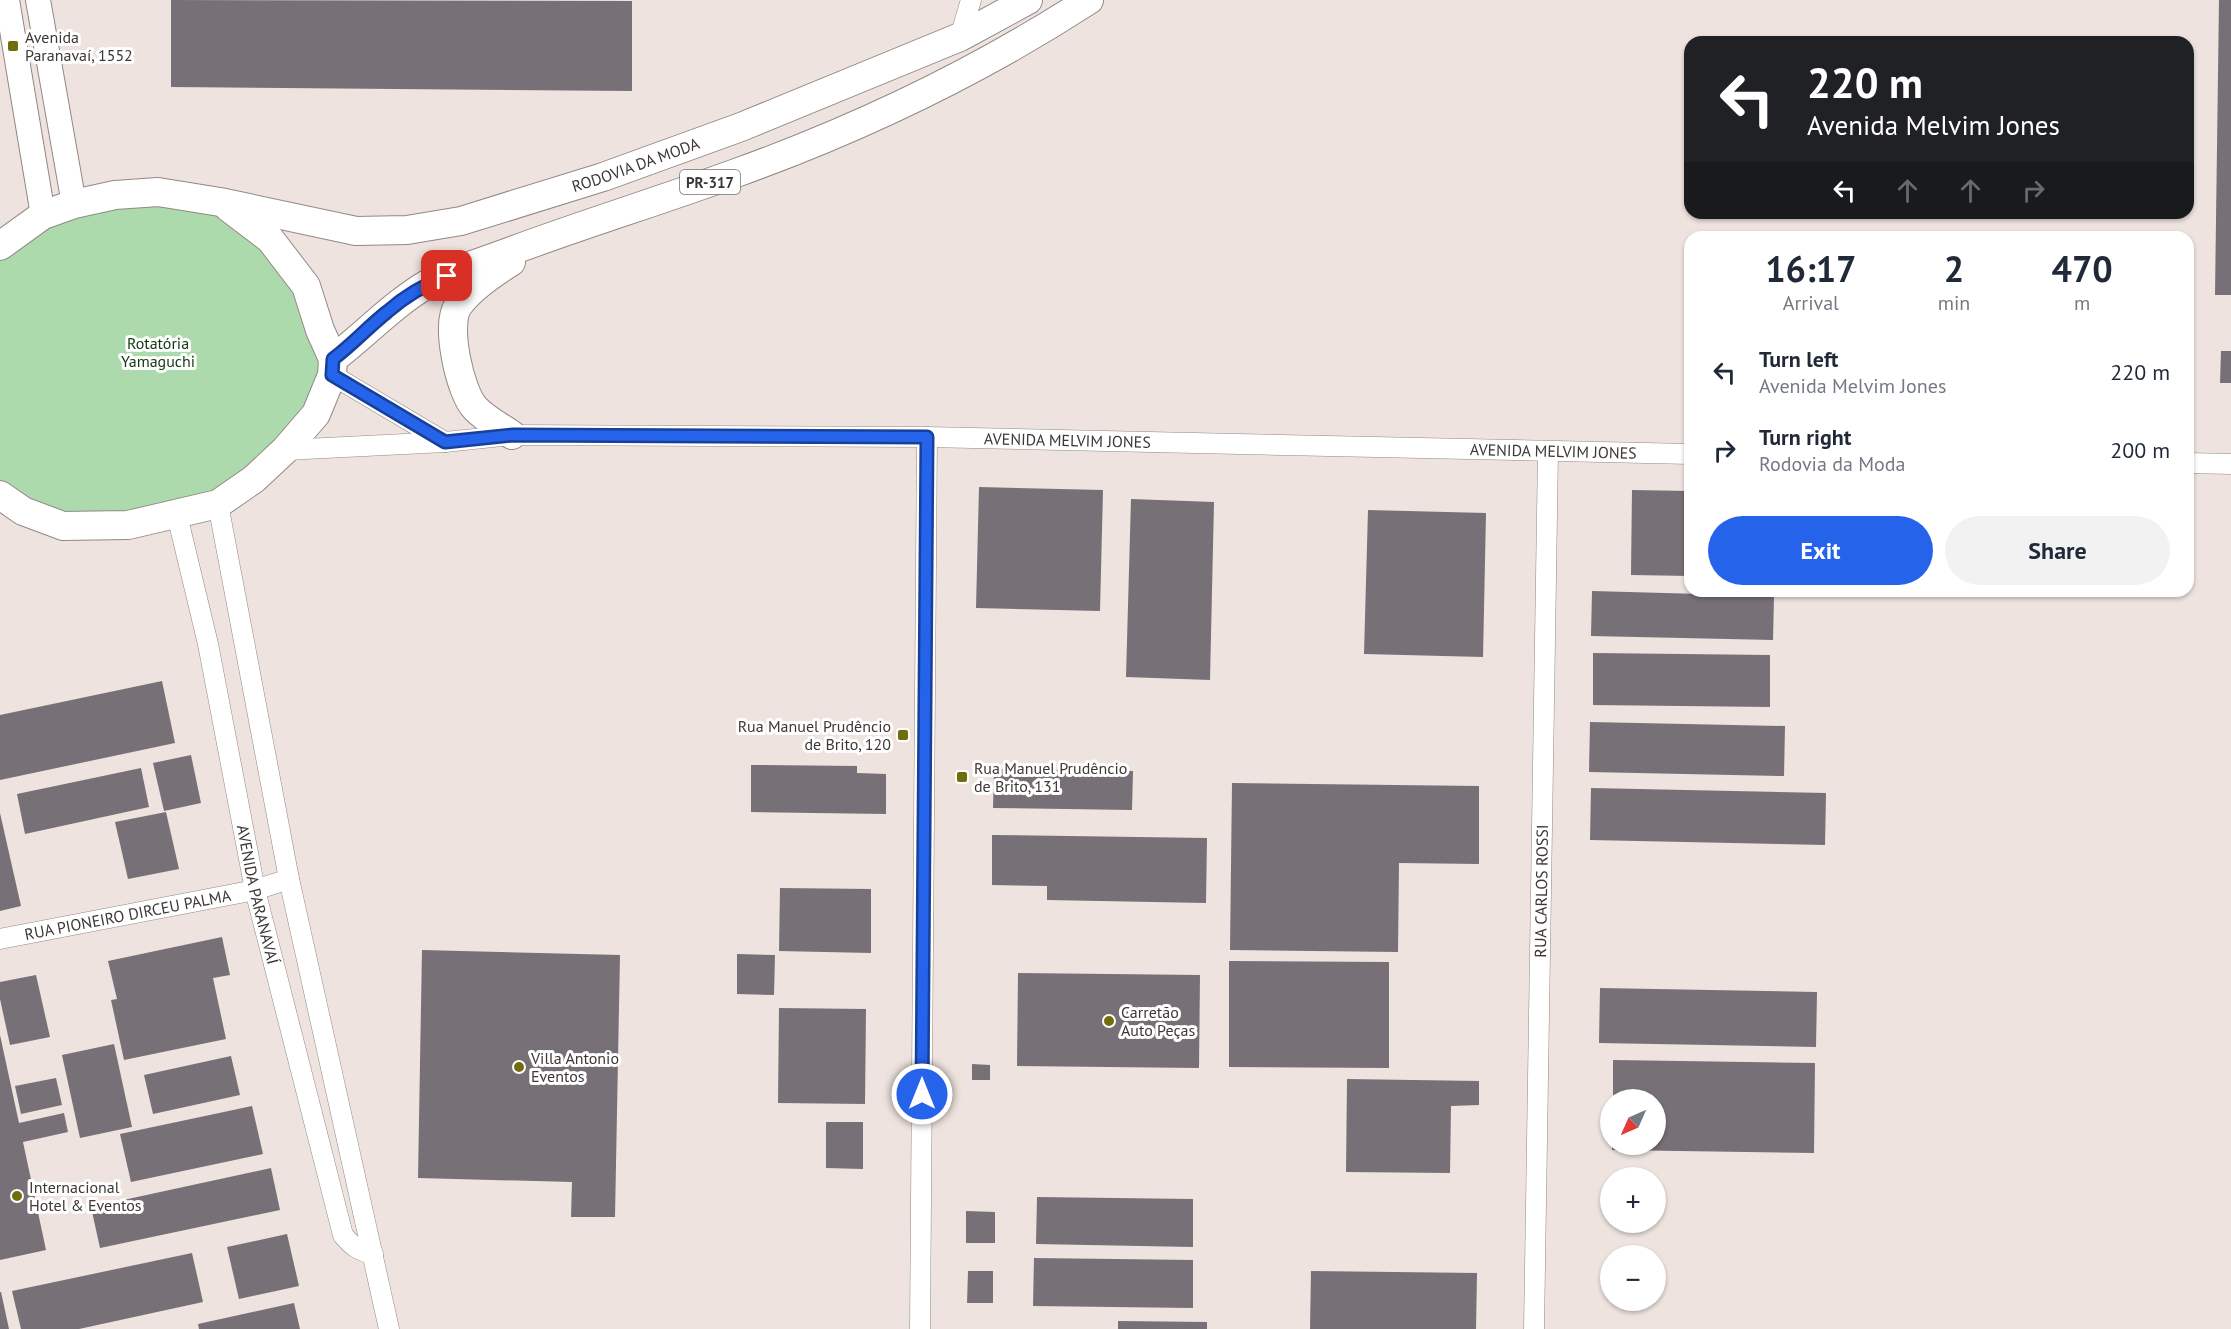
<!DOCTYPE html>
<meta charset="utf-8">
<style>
body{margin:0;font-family:"PT Sans",sans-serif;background:#f2f2f3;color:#1f2937;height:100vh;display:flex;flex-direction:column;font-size:22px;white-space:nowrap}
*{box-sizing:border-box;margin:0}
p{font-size:20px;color:#747a83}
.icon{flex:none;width:33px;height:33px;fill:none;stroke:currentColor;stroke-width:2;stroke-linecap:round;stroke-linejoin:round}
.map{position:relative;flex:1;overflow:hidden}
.details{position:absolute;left:1684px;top:231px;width:510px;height:366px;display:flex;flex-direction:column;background:#fff;border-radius:18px;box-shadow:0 2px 4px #0004}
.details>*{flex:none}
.top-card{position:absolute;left:1684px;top:36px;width:510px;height:183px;border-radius:18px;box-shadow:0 2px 4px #0004;background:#202124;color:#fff;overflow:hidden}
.needle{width:39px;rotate:225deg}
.controls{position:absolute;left:1600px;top:1089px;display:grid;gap:12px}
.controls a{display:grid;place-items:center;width:66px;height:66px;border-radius:50%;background:#fff;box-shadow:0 2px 4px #0004;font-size:30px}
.pin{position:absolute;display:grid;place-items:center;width:51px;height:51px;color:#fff;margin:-26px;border-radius:12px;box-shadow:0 3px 9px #0006}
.me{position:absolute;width:66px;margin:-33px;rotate:0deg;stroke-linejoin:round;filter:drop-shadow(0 0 4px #0008)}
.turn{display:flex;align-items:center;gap:21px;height:126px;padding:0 24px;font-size:27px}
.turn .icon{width:78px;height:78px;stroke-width:2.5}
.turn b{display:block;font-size:42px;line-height:51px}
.lanes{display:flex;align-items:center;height:57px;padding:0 24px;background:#0003;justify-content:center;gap:30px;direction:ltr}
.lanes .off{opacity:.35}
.eta{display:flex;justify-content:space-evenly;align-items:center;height:102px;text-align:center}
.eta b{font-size:36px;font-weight:800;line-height:42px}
.cta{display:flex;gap:12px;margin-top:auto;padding:12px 24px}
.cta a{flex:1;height:69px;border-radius:36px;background:#2563eb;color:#fff;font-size:24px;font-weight:800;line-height:69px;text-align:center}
.cta a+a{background:#f2f2f3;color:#1f2937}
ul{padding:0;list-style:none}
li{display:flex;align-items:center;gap:18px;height:78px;padding:0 24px}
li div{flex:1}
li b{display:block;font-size:22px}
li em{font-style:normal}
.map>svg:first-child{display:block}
.green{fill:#addaac}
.building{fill:#777077}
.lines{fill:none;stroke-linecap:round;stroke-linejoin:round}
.minor-casing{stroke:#938984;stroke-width:21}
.major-casing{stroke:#938984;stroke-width:26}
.highway-casing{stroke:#938984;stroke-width:30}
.minor{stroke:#fff;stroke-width:20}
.major{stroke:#fff;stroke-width:24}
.highway{stroke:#fff;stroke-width:28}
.route-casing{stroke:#184099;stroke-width:15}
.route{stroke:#2563eb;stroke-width:10}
.poi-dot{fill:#6f6d0d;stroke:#fff;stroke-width:2}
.labels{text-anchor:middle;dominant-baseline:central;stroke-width:6;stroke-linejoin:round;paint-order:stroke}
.shield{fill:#fff;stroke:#767472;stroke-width:1.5}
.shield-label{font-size:15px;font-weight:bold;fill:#3c3836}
.poi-label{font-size:16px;fill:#3c3836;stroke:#fff;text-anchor:start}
.street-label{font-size:16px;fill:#3c3836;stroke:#fff}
.park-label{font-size:16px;fill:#103712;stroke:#fff}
</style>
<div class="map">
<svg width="2231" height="1329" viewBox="0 0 2231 1329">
<rect width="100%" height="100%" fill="#eee3de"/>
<polygon class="green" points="220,202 270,239 320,330 316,414 218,504 63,526 0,495 0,246 74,204"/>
<g class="building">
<polygon points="171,0 632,1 632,91 171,87"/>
<polygon points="2219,0 2231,0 2231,295 2215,295"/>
<polygon points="2221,351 2231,351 2231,383 2220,383"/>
<polygon points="979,487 1103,490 1100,611 976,608"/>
<polygon points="1632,490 1690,491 1690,576 1631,575"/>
<polygon points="1131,499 1214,502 1210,680 1126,677"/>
<polygon points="1368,510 1486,513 1483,657 1364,654"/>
<polygon points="1592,591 1774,596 1773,640 1591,636"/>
<polygon points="1593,653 1770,655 1770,707 1593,705"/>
<polygon points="162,681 175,743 0,780 0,715"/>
<polygon points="1590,722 1785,726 1784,776 1589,772"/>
<polygon points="191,755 201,803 164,811 153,763"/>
<polygon points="751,765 857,766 857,773 886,774 886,814 751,812"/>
<polygon points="141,768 149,807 25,834 17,794"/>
<polygon points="994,769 1133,771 1132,810 993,808"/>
<polygon points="1232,783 1479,786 1479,864 1399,863 1398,952 1230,950"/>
<polygon points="1591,788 1826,793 1825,845 1590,840"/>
<polygon points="166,812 179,869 128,879 115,822"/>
<polygon points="0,813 21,906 0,911"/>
<polygon points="992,835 1207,838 1206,903 1047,900 1047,886 992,885"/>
<polygon points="780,888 871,889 871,953 779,951"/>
<polygon points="222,937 230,975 213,978 226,1039 124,1060 111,1000 117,999 108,961"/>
<polygon points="422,950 620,955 615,1217 571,1217 572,1182 418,1178"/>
<polygon points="737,954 775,955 774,995 737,994"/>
<polygon points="1229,961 1389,962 1389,1068 1229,1067"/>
<polygon points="1018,973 1200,975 1199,1068 1017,1066"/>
<polygon points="36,975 50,1037 10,1045 0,999 0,982"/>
<polygon points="1600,988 1817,992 1816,1047 1599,1043"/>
<polygon points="779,1008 866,1009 865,1104 778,1103"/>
<polygon points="0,1035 19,1123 64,1113 68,1132 23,1142 46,1250 0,1260"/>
<polygon points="114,1044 132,1127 80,1138 62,1055"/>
<polygon points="231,1056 240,1095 153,1114 144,1075"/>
<polygon points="1613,1060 1815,1063 1814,1153 1612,1150 1612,1144 1656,1144 1656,1100 1613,1100"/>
<polygon points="972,1064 990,1065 990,1080 972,1080"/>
<polygon points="56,1078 62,1105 21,1114 15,1086"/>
<polygon points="1347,1079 1479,1081 1479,1105 1451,1106 1450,1173 1346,1172"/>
<polygon points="252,1106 263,1154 131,1182 120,1134"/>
<polygon points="826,1122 863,1122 863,1169 826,1168"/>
<polygon points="271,1168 280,1210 100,1248 91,1207"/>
<polygon points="1037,1197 1193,1199 1193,1247 1036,1244"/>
<polygon points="966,1211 995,1212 995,1243 966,1243"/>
<polygon points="287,1234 299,1286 239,1299 227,1247"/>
<polygon points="192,1253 203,1302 79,1329 21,1329 12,1291"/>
<polygon points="1034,1258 1193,1260 1193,1308 1033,1306"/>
<polygon points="968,1271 993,1271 993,1303 967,1303"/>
<polygon points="1311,1271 1477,1273 1476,1329 1310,1329"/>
<polygon points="0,1292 1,1292 9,1329 0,1329"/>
<polygon points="294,1303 300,1329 199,1329 198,1324"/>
<polygon points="1118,1321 1207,1322 1207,1329 1118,1329"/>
</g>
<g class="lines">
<g class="minor-casing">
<g id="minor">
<polyline points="960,37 971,0"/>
<polyline points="332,375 445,442"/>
<path id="s1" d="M 285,450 L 445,442 L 512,435 L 927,437 L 1690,454"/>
<polyline points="2188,463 2231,464"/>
<polyline points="218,504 289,879 389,1329"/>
<path id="s2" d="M 177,515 L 208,644 L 255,890 L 343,1235 C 352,1246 359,1251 373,1254"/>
<path id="s3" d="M 0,939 L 255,890 L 289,879"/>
<polyline points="920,1329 927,437"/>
<path id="s4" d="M 1534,1329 L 1548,452"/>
</g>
</g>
<g class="major-casing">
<g id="major">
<polyline points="7,0 43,215"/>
<polyline points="38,0 74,204"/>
</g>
</g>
<g class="highway-casing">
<g id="highway">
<polyline points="228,207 270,239 306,286 320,330 333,359"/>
<path id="s5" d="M 0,246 L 43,215 L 74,204 L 115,195 L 158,192 L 220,202 L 356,231 L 407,230 L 461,221 L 603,177 L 741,127 L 960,37 L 1028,0"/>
<path d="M 511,262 C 495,272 469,290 458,306 C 445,325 460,392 475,408 C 485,419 501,427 512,435"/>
<path d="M 333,359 C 366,334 393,304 429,283 C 455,269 486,261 514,250 C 587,223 662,200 736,173 C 858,129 981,70 1089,0"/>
<polyline points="0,495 23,511 63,526 128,525 218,504 254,479 285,450 316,414 332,375 333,359"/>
</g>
</g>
<use href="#minor" class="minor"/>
<use href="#major" class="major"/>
<use href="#highway" class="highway"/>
</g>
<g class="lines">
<g class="route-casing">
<path id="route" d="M 447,276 C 426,284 404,297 387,312 C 368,327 353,344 333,359 L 332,375 L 445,442 L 513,435 L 927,437 L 922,1094"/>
</g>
<use href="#route" class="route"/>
</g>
<g class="poi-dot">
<rect x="7" y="40" width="12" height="12" rx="3"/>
<rect x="897" y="729" width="12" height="12" rx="3"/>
<rect x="956" y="771" width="12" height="12" rx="3"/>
<circle cx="1109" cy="1021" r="6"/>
<circle cx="519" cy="1067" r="6"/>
<circle cx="17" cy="1196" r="6"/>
</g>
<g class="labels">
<rect class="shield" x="680" y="170" width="60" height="24" rx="4.5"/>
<g class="shield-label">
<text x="710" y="182">PR-317</text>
</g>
<g class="poi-label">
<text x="25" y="37">Avenida<tspan x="25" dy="18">Paranavaí, 1552</tspan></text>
<text x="891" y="726" text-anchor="end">Rua Manuel Prudêncio<tspan x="891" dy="18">de Brito, 120</tspan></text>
<text x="974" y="768">Rua Manuel Prudêncio<tspan x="974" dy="18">de Brito, 131</tspan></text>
<text x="1121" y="1012">Carretão<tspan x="1121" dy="18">Auto Peças</tspan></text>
<text x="531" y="1058">Villa Antonio<tspan x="531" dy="18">Eventos</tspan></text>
<text x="29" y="1187">Internacional<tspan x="29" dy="18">Hotel &amp; Eventos</tspan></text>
</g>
<g class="street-label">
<text stroke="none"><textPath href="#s5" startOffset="662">RODOVIA DA MODA</textPath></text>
<text stroke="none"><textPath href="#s1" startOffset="783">AVENIDA MELVIM JONES</textPath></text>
<text stroke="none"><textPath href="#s1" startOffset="1269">AVENIDA MELVIM JONES</textPath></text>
<text stroke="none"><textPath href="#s4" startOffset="438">RUA CARLOS ROSSI</textPath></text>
<text stroke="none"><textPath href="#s2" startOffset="388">AVENIDA PARANAVAÍ</textPath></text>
<text stroke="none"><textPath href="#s3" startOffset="130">RUA PIONEIRO DIRCEU PALMA</textPath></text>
</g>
<g class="park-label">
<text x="158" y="343">Rotatória<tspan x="158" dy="18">Yamaguchi</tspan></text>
</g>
</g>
</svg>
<div class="controls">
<a><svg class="needle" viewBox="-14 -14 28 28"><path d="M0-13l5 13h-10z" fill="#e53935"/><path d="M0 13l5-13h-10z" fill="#747a83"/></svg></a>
<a>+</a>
<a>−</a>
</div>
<div class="pin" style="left:447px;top:276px;background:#d93025"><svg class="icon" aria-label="arrive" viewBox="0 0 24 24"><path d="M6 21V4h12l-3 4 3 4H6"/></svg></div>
<svg class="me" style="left:922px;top:1094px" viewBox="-20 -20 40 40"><circle r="17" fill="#2563eb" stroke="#fff" stroke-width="3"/><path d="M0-11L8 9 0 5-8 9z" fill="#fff"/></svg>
<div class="top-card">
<div class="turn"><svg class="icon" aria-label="left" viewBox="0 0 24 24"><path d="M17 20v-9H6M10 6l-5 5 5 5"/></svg><div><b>220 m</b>Avenida Melvim Jones</div></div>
<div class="lanes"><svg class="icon" aria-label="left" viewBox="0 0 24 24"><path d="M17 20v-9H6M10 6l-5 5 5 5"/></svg><svg class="icon off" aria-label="ahead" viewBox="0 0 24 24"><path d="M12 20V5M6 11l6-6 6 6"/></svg><svg class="icon off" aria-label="ahead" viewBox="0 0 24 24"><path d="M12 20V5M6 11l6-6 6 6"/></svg><svg class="icon off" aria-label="right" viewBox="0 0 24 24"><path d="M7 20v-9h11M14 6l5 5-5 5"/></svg></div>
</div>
<section class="details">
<div class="eta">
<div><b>16:17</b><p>Arrival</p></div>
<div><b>2</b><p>min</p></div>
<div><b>470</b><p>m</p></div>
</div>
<ul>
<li><svg class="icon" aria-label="left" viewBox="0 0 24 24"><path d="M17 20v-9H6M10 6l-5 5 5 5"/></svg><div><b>Turn left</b><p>Avenida Melvim Jones</p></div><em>220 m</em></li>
<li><svg class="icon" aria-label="right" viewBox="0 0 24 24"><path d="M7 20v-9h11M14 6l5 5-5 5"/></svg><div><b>Turn right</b><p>Rodovia da Moda</p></div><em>200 m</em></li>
</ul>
<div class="cta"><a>Exit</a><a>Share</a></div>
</section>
</div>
